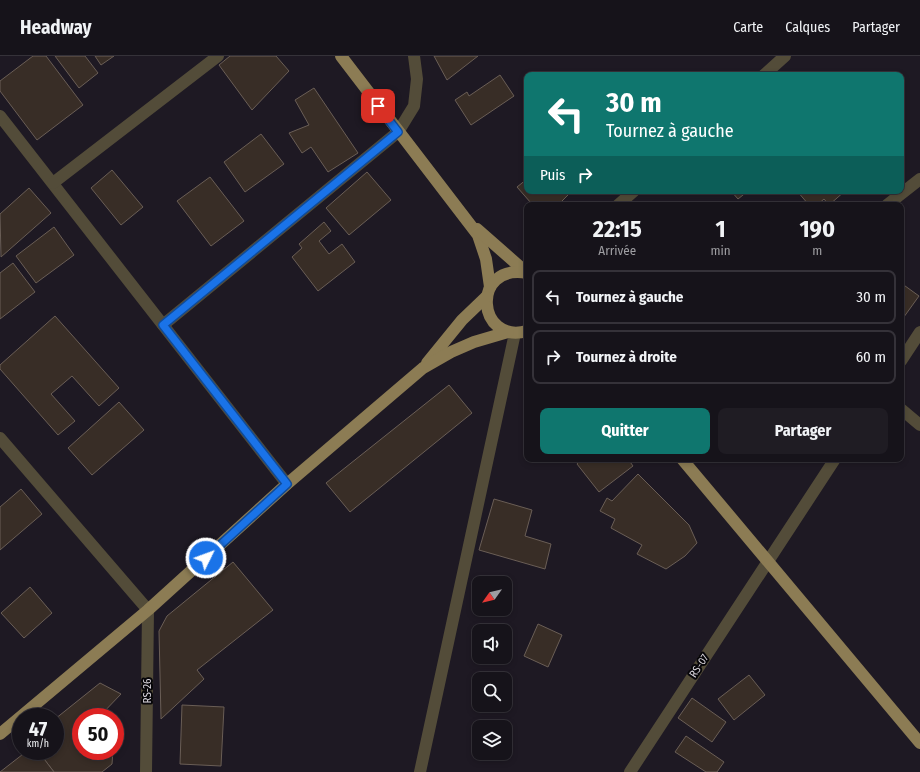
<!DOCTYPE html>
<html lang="fr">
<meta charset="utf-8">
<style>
body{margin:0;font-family:"Fira Sans Condensed",sans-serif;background:#1f1c23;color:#f1f3f6;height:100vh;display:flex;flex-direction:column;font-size:15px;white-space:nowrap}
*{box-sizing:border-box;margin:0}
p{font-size:13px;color:#9e9ea2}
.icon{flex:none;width:22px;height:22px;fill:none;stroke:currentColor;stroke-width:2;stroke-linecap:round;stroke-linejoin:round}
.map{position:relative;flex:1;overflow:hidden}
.side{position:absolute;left:524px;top:146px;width:380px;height:260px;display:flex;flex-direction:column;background:#16131a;border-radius:8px;box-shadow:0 2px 6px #0003,0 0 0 1px #353239}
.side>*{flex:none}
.banner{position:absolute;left:524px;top:16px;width:380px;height:122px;border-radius:8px;box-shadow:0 2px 6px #0003,0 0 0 1px #353239;background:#0f766e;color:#fff;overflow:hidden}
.needle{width:26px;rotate:236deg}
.buttons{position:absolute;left:472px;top:520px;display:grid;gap:8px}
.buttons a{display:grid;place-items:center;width:40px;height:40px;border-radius:8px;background:#16131a;box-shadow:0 2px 6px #0003,0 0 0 1px #353239;font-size:20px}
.speed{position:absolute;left:12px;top:652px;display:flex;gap:8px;font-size:20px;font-weight:700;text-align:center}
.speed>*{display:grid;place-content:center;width:52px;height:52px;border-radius:50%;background:#16131a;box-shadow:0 2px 6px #0003,0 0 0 1px #353239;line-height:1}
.speed small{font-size:10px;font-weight:400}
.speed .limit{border:6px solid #d22;background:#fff;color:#111}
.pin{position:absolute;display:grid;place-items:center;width:34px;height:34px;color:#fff;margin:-17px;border-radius:8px;box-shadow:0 2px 6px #0006}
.me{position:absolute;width:44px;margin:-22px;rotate:48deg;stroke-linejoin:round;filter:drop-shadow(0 0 3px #0008)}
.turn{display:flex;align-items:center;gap:14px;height:84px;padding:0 16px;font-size:18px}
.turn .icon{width:52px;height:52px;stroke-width:2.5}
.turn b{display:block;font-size:28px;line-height:34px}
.then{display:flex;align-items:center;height:38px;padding:0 16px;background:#0003;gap:8px;font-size:15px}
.eta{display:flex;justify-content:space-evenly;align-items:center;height:68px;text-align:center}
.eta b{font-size:24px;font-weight:700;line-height:28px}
.button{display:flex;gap:8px;margin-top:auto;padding:8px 16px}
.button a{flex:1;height:46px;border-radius:8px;background:#0f766e;color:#fff;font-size:16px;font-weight:700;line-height:46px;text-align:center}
.button a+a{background:#1f1c23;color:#f1f3f6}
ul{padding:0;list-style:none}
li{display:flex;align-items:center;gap:12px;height:54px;margin:0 8px 6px;padding:0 8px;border:2px solid #353239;border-radius:8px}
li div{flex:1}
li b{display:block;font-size:15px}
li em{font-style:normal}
header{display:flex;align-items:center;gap:24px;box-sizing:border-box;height:56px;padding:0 20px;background:#16131a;border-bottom:1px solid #353239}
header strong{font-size:19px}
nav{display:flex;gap:22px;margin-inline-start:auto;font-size:14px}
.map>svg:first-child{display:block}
.building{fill:#382d26;stroke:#6a5e56}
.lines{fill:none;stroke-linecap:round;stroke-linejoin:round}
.minor{stroke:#534c39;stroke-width:12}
.major{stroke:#8c7c54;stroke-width:12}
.route-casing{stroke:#114b97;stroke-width:10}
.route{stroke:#1a73e8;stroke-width:7}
.labels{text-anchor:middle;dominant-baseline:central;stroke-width:4;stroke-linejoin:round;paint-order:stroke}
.street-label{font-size:11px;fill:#dcd8df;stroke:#070609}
</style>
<header>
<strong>Headway</strong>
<nav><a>Carte</a><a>Calques</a><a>Partager</a></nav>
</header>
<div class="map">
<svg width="920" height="716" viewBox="0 0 920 716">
<rect width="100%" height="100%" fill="#1e1923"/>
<g class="building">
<polygon points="33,0 46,0 83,49 37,84 0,35 0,25"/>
<polygon points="55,0 85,0 98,17 79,32"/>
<polygon points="95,0 114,0 101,9"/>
<polygon points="230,0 276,0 289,15 252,54 219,9"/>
<polygon points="434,0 478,0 447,24"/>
<polygon points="500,19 514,40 471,69 455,44 467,36 469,40"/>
<polygon points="314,32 358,97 328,116 311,91 302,97 289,77 309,69 295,44"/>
<polygon points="261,78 284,108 245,136 224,106"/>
<polygon points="112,114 143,151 121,169 91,132"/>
<polygon points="367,116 391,144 349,179 326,152"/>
<polygon points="210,121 244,165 211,190 177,145"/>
<polygon points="527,123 527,135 572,135 558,149 531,147 517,131"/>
<polygon points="29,132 51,157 1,201 0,158"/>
<polygon points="731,135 748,135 738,143"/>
<polygon points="797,135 845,135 829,149 824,143 817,149 809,149"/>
<polygon points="324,166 331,175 319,185 329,198 342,188 355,206 318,235 292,201 302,192 299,188"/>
<polygon points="54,171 74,199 36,227 16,200"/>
<polygon points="13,207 35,236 0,263 0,217"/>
<polygon points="901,227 919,240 901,265"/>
<polygon points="55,260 119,332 99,350 72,320 51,338 75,365 58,379 0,313 0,309"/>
<polygon points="449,329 472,357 350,456 326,427"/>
<polygon points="119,346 144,374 92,419 68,392"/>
<polygon points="581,403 628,403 633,410 599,436 577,408"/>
<polygon points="638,418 689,469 697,487 685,500 666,513 637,498 642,489 611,472 615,463 600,455 607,442 612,445"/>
<polygon points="21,433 42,458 0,494 0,451"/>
<polygon points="494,443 532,454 525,480 551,488 545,513 479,494"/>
<polygon points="233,506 273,554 197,614 204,623 161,663 159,575 167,560"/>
<polygon points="30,531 52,557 24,582 1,557"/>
<polygon points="538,568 562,579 548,611 524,600"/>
<polygon points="749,619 765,639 734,664 718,643"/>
<polygon points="100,627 121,638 99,661 81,661 81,695 113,695 112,708 102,716 54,716 38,695 55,695 55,663"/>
<polygon points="692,642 726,666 712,686 678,662"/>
<polygon points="182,649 224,651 221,710 180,708"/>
<polygon points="686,680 724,706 717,716 706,716 675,696"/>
<polygon points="27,695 38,695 54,716 0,716"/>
</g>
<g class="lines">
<g class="minor">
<polyline points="764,19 785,0"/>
<polyline points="0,60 287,428"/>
<polyline points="53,127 218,0"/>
<polyline points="618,149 634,135"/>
<polyline points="887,149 920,123"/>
<polyline points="163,269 398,76 414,50 417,23 414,0"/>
<polyline points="901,305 920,276"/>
<polyline points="901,353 920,369"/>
<polyline points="0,382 148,554 146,716"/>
<polyline points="420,716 515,277"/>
<polyline points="630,716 835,403"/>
</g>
<g class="major">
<polyline points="341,0 478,179 486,203 490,231"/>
<polyline points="477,173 527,217"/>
<path d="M 527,217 C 470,207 477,289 527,275"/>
<polyline points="427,307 462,264 486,241"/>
<polyline points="682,403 920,687"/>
<polyline points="0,678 148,554 287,428 423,312 451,296 474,286 508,276"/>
</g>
</g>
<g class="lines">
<g class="route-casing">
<polyline id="route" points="206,502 287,428 163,269 398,76 378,50"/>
</g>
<use href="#route" class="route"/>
</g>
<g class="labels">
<g class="street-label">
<text transform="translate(699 610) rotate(-57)">RS-07</text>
<text transform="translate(147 635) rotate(-90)">RS-26</text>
</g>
</g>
</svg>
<div class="buttons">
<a><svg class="needle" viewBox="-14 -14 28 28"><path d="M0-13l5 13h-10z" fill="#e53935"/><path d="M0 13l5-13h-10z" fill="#9e9ea2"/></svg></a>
<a><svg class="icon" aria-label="sound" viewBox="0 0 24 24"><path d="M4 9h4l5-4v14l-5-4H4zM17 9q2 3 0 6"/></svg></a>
<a><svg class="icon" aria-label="search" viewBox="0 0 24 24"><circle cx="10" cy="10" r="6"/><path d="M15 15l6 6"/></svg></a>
<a><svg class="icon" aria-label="layers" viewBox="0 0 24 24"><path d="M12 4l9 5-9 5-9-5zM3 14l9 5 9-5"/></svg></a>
</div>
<div class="speed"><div>47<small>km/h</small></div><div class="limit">50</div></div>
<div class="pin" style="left:378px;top:50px;background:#d93025"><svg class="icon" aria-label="arrive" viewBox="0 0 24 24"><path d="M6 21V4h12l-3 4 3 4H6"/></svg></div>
<svg class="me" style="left:206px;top:502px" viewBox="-20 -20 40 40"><circle r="17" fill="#1a73e8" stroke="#fff" stroke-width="3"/><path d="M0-11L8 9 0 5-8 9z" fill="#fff"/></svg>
<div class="banner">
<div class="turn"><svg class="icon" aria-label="left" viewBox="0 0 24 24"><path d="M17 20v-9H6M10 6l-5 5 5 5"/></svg><div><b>30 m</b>Tournez à gauche</div></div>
<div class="then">Puis<svg class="icon" aria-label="right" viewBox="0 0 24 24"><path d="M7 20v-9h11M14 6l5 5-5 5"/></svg></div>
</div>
<section class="side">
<div class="eta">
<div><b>22:15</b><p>Arrivée</p></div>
<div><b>1</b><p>min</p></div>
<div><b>190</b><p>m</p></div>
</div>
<ul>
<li><svg class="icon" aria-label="left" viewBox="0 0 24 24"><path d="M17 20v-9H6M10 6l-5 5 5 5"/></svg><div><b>Tournez à gauche</b></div><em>30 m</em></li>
<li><svg class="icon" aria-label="right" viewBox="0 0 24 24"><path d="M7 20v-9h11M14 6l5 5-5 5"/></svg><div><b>Tournez à droite</b></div><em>60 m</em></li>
</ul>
<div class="button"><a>Quitter</a><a>Partager</a></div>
</section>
</div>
